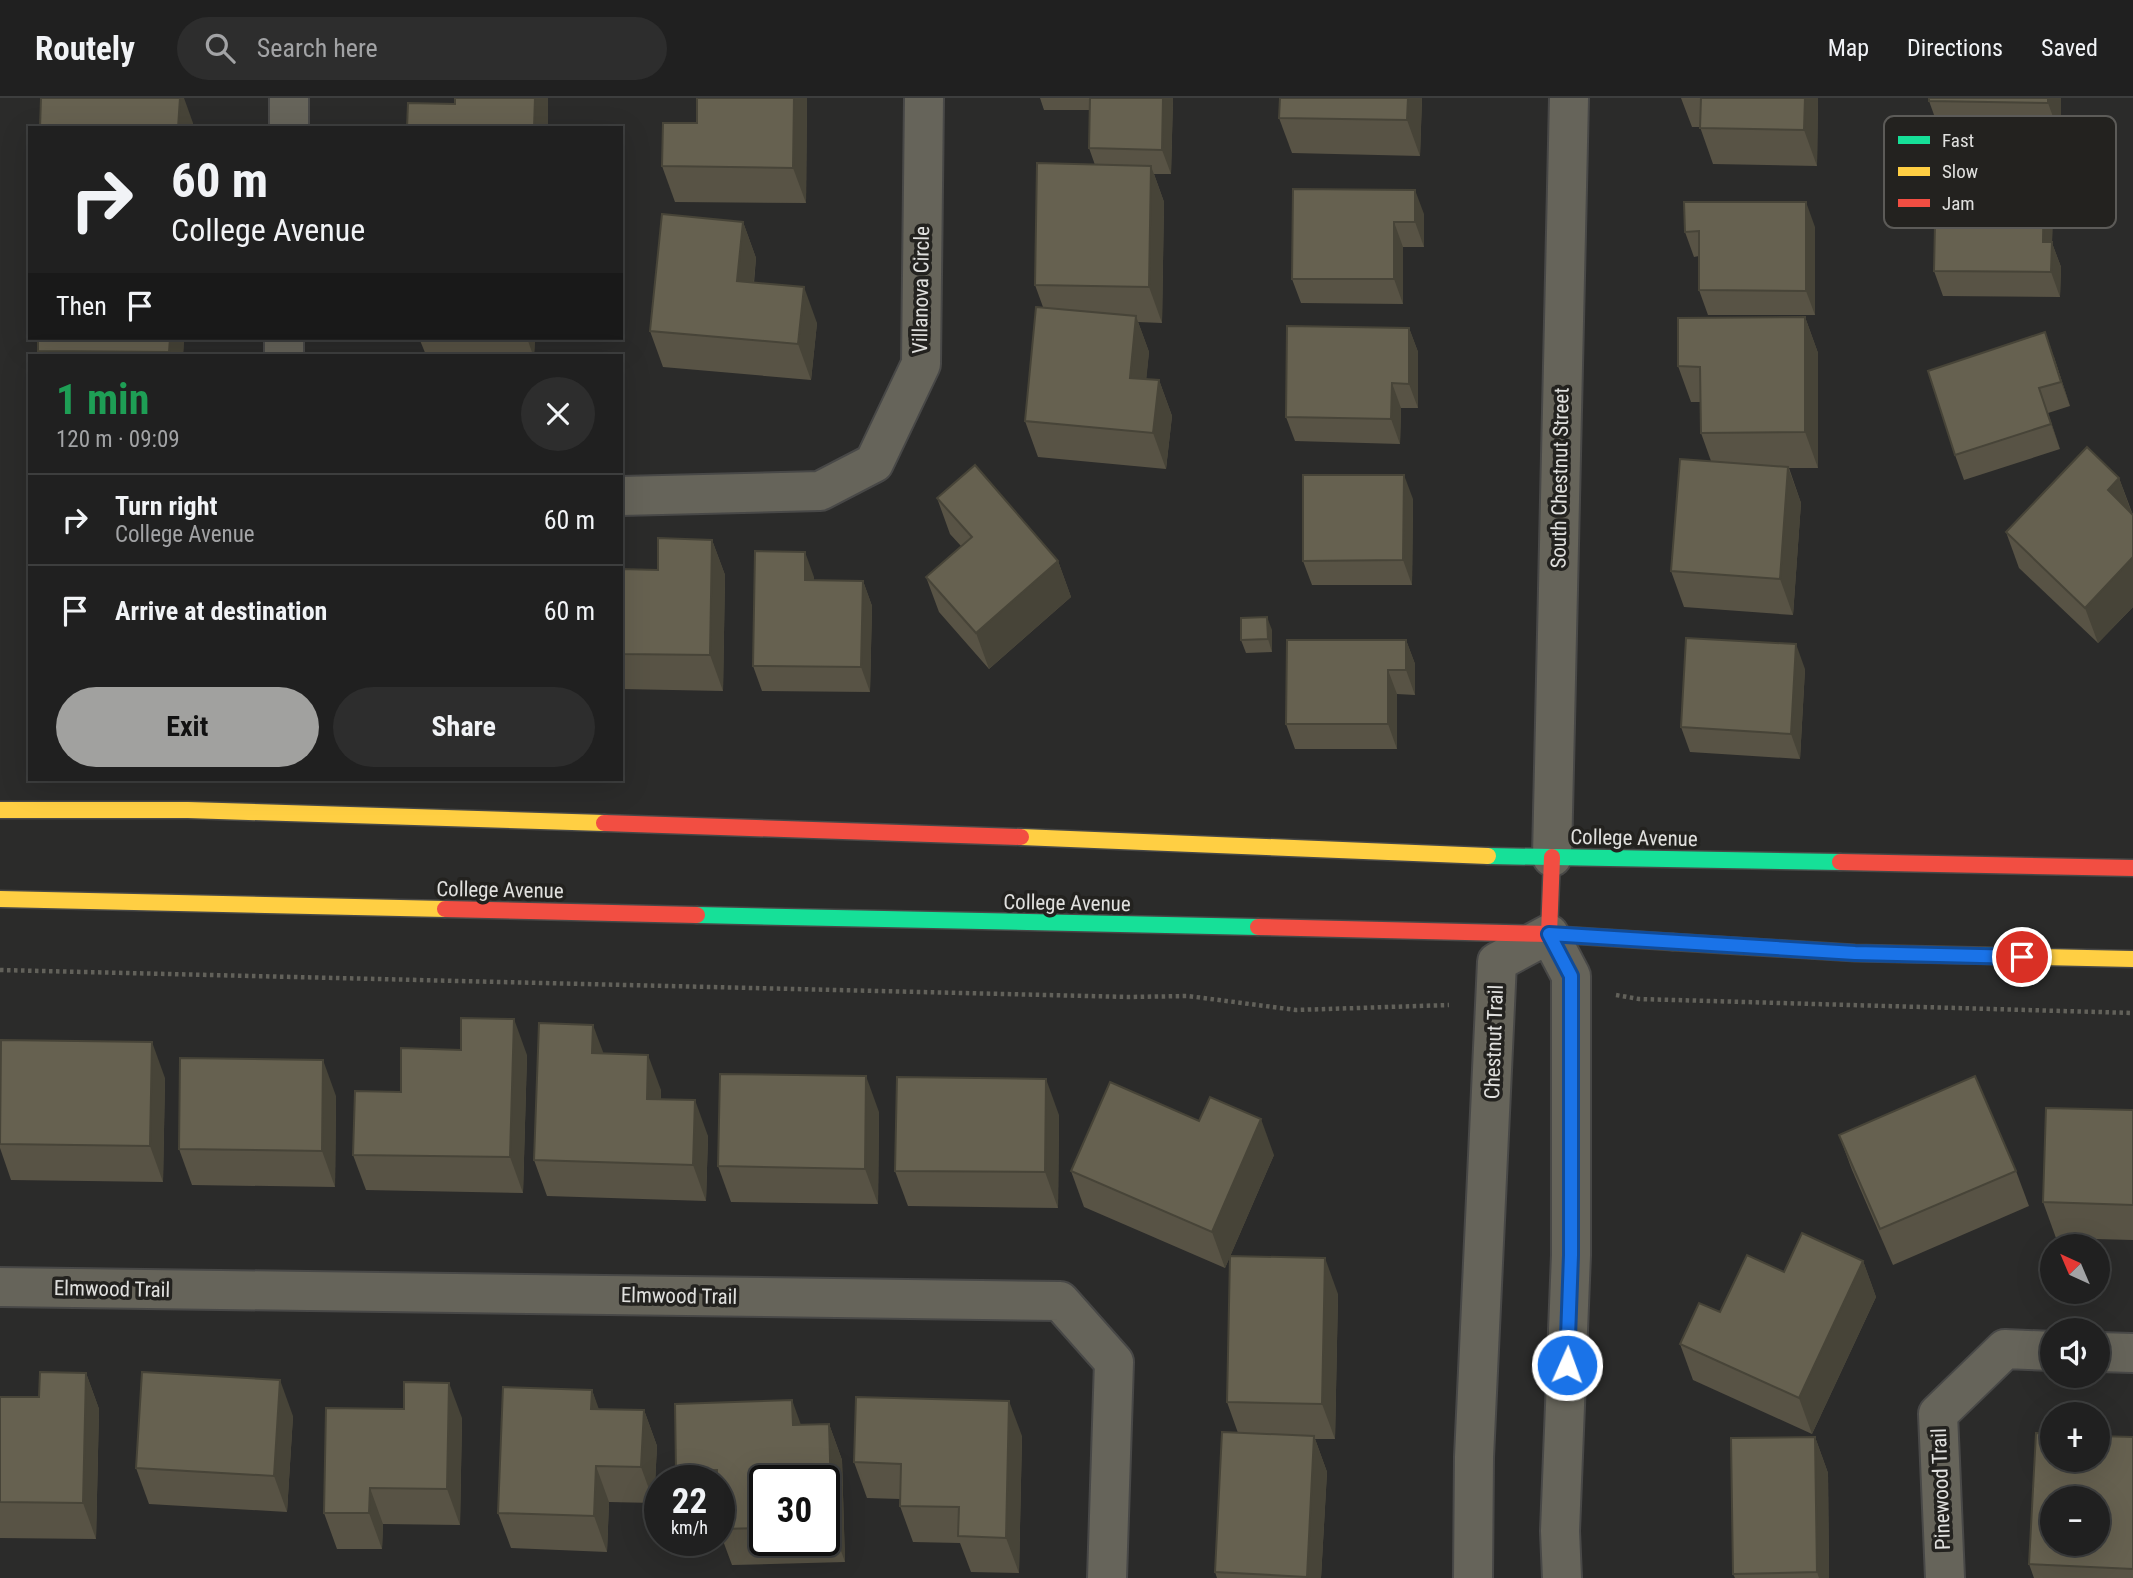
<!DOCTYPE html>
<meta charset="utf-8">
<style>
body{margin:0;font-family:"Roboto Condensed",sans-serif;background:#2d2d2d;color:#f1f3f6;height:100vh;display:flex;flex-direction:column;font-size:26px;white-space:nowrap}
*{box-sizing:border-box;margin:0}
p{font-size:23px;color:#a2a3a5}
.icon{flex:none;width:38px;height:38px;fill:none;stroke:currentColor;stroke-width:2;stroke-linecap:round;stroke-linejoin:round}
.map{position:relative;flex:1;overflow:hidden}
.details{position:absolute;left:28px;top:256px;width:595px;height:427px;display:flex;flex-direction:column;background:#202020;border-radius:0px;box-shadow:0 7px 28px #0002,0 0 0 2px #3d3e3e}
.details>*{flex:none}
.top-card{position:absolute;left:28px;top:28px;width:595px;height:214px;border-radius:0px;box-shadow:0 7px 28px #0002,0 0 0 2px #3d3e3e;background:#202020;color:#f1f3f6;overflow:hidden}
.needle{width:46px;rotate:316deg}
.fabs{position:absolute;left:2040px;top:1136px;display:grid;gap:14px}
.fabs a{display:grid;place-items:center;width:70px;height:70px;border-radius:50%;background:#202020;box-shadow:0 7px 28px #0002,0 0 0 2px #3d3e3e;font-size:35px}
.speed{position:absolute;left:644px;top:1367px;display:flex;gap:14px;font-size:35px;font-weight:700;text-align:center}
.speed>*{display:grid;place-content:center;width:91px;height:91px;border-radius:50%;background:#202020;box-shadow:0 7px 28px #0002,0 0 0 2px #3d3e3e;line-height:1}
.speed small{font-size:18px;font-weight:400}
.speed .limit{border:4px solid #111;border-radius:10px;background:#fff;color:#111}
.pin{position:absolute;display:grid;place-items:center;width:60px;height:60px;color:#fff;margin:-30px;border:4px solid #fff;border-radius:50%;box-shadow:0 2px 7px #0007}
.me{position:absolute;width:77px;margin:-38px;rotate:2deg;stroke-linejoin:round;filter:drop-shadow(0 0 5px #0008)}
.turn{display:flex;align-items:center;gap:24px;height:147px;padding:0 28px;font-size:32px}
.turn .icon{width:91px;height:91px;stroke-width:2.5}
.turn b{display:block;font-size:49px;line-height:60px}
.then{display:flex;align-items:center;height:66px;padding:0 28px;background:#0003;gap:14px;font-size:26px}
.round{display:grid;place-items:center;flex:none;width:74px;height:74px;border-radius:37px;background:#2d2d2d}
.headline{display:flex;align-items:center;justify-content:space-between;height:119px;padding:0 28px}
h1{font-size:42px;font-weight:700;line-height:52px;color:#1e9e55}
.cta{display:flex;gap:14px;margin-top:auto;padding:14px 28px}
.cta a{flex:1;height:80px;border-radius:42px;background:#a1a19f;color:#111;font-size:28px;font-weight:700;line-height:80px;text-align:center}
.cta a+a{background:#2d2d2d;color:#f1f3f6}
ul{padding:0;list-style:none}
li{display:flex;align-items:center;gap:21px;height:91px;padding:0 28px;border-top:2px solid #3d3e3e}
li div{flex:1}
li b{display:block;font-size:26px}
li em{font-style:normal}
header{display:flex;align-items:center;gap:42px;box-sizing:border-box;height:98px;padding:0 35px;background:#202020;border-bottom:2px solid #3d3e3e}
header strong{font-size:33px}
nav{display:flex;gap:38px;margin-inline-start:auto;font-size:24px}
.search{width:490px;height:63px;background:#2d2d2d;display:flex;align-items:center;gap:18px;box-sizing:border-box;padding:0 24px;border-radius:38px;color:#a2a3a5;font-size:26px}
.map>svg:first-child{display:block}
.lines{fill:none;stroke-linecap:round;stroke-linejoin:round}
.street-casing{stroke:#484847;stroke-width:42}
.fast-casing{stroke:#484847;stroke-width:19}
.slow-casing{stroke:#484847;stroke-width:19}
.jam-casing{stroke:#484847;stroke-width:19}
.path{stroke:#62615a;stroke-width:4.5;stroke-dasharray:3.5 3.5;stroke-linecap:butt}
.street{stroke:#66645a;stroke-width:38}
.fast{stroke:#16e098;stroke-width:16}
.slow{stroke:#ffcf43;stroke-width:16}
.jam{stroke:#f24e42;stroke-width:16}
.wall{fill:#585345;fill-rule:evenodd}
.shaded-wall{fill:#474438}
.building{fill:#666150;stroke:#474438;stroke-width:2;fill-rule:evenodd}
.route-casing{stroke:#114b97;stroke-width:18}
.route{stroke:#1a73e8;stroke-width:12}
.labels{text-anchor:middle;dominant-baseline:central;stroke-width:7;stroke-linejoin:round;paint-order:stroke}
.street-label{font-size:21px;fill:#e0e0de;stroke:#23221f}
.key{fill:#23221f;stroke:#5c5b58;stroke-width:2}
.key-label{font-size:19px;fill:#e0e0de}
</style>
<header>
<strong>Routely</strong>
<div class="search"><svg class="icon" aria-label="search" viewBox="0 0 24 24"><circle cx="10" cy="10" r="6"/><path d="M15 15l6 6"/></svg>Search here</div>
<nav><a>Map</a><a>Directions</a><a>Saved</a></nav>
</header>
<div class="map">
<svg width="2133" height="1480" viewBox="0 0 2133 1480">
<rect width="100%" height="100%" fill="#2b2b2a"/>
<g class="lines">
<g class="street-casing">
<g id="street">
<polyline points="289,30 289,0"/>
<polyline points="284,257 284,240"/>
<polyline points="621,398 820,393 874,365 921,266 924,0"/>
<polyline points="1552,759 1569,0"/>
<polyline points="0,1189 1060,1203 1114,1264 1107,1480"/>
<polyline points="2098,1254 2133,1255"/>
<polyline points="1473,1480 1474,1359 1497,864 1549,836 1571,878 1571,1157 1560,1433 1562,1480"/>
<polyline points="1945,1480 1938,1316 2005,1251 2053,1253"/>
</g>
</g>
<g class="fast-casing">
<g id="fast">
<polyline points="1488,758 1840,764"/>
<polyline points="697,817 1258,829"/>
<polyline points="1673,844 1855,855 2041,859"/>
</g>
</g>
<g class="slow-casing">
<g id="slow">
<polyline points="0,712 188,712 604,725"/>
<polyline points="1021,739 1488,758"/>
<polyline points="0,801 445,811"/>
<polyline points="2041,859 2133,861"/>
</g>
</g>
<g class="jam-casing">
<g id="jam">
<polyline points="604,725 1021,739"/>
<polyline points="1840,764 2133,770"/>
<polyline points="445,811 697,817"/>
<polyline points="1258,829 1549,836 1673,844"/>
<polyline points="1549,836 1552,759"/>
</g>
</g>
<g class="path">
<polyline points="0,872 1129,899 1188,898 1296,912 1449,907"/>
<polyline points="1616,897 1639,901 2133,915"/>
</g>
<use href="#street" class="street"/>
<use href="#fast" class="fast"/>
<use href="#slow" class="slow"/>
<use href="#jam" class="jam"/>
</g>
<g class="wall">
<polygon points="807,0 806,105 675,104 662,68 697,25"/>
<polygon points="1040,0 1173,0 1171,76 1154,76 1164,104 1162,225 1138,224 1149,254 1146,281 1159,282 1172,318 1166,371 1038,359 1025,323 1043,209 1035,187 1095,67 1089,50 1090,12 1044,12"/>
<polygon points="1280,0 1422,0 1420,58 1292,55 1279,20"/>
<polygon points="1681,0 1818,0 1817,68 1713,66 1700,29 1692,29"/>
<polygon points="1929,0 2061,0 2061,41 1942,39 1929,3"/>
<polygon points="2044,82 2053,107 2052,145 2061,169 2060,199 1943,198 1934,173"/>
<polygon points="1293,91 1424,116 1424,149 1403,149 1403,206 1301,205 1292,181"/>
<polygon points="743,124 756,160 754,185 817,225 811,282 663,269 650,233"/>
<polygon points="1815,129 1815,217 1708,217 1699,192 1699,158 1694,159 1685,134"/>
<polygon points="1805,219 1818,255 1818,370 1789,370 1801,405 1793,517 1684,509 1671,473 1711,363 1701,335 1700,304 1691,304 1678,268"/>
<polygon points="1409,230 1418,254 1418,310 1401,310 1400,346 1295,343 1286,319"/>
<polygon points="38,240 184,240 183,257 39,257 38,253"/>
<polygon points="419,240 535,240 534,257 426,257"/>
<polygon points="2054,259 2070,308 2048,315 2060,351 1964,382 1955,357"/>
<polygon points="2119,380 2133,417 2133,509 2098,545 2019,470 2006,434"/>
<polygon points="937,400 1058,463 1071,499 989,571 939,514 926,479 961,448 950,436"/>
<polygon points="1413,401 1412,487 1312,487 1303,463"/>
<polygon points="712,442 725,477 723,593 621,591 621,471 658,472"/>
<polygon points="814,479 814,482 863,483 872,508 870,594 762,593 753,568"/>
<polygon points="1272,532 1272,554 1246,555 1241,542"/>
<polygon points="1406,542 1415,566 1415,597 1397,596 1397,651 1295,651 1286,626"/>
<polygon points="1805,571 1800,661 1690,654 1681,629"/>
<polygon points="603,955 661,992 661,1001 708,1038 706,1103 547,1098 534,1062"/>
<polygon points="527,957 523,1095 366,1092 353,1057 401,994"/>
<polygon points="165,980 163,1084 11,1082 0,1050 0,984"/>
<polygon points="336,998 335,1089 192,1087 179,1051"/>
<polygon points="2133,1012 2133,1142 2056,1140 2043,1104"/>
<polygon points="879,1014 878,1106 731,1104 718,1068"/>
<polygon points="1059,1017 1058,1110 908,1108 895,1073"/>
<polygon points="1839,1037 2016,1073 2029,1108 1893,1167 1852,1072"/>
<polygon points="1274,1057 1225,1170 1084,1109 1071,1073"/>
<polygon points="1863,1163 1876,1199 1812,1336 1693,1282 1680,1246 1720,1214 1784,1174"/>
<polygon points="1338,1196 1335,1341 1315,1341 1327,1374 1321,1480 1217,1480 1215,1474 1238,1335 1227,1304"/>
<polygon points="86,1275 99,1311 96,1441 0,1440 0,1299 39,1299"/>
<polygon points="592,1292 598,1311 644,1312 657,1348 654,1405 609,1404 607,1454 511,1450 498,1415"/>
<polygon points="293,1318 287,1414 149,1406 136,1370"/>
<polygon points="462,1320 460,1427 383,1426 382,1451 337,1451 324,1415"/>
<path d="M 829,1326 L 842,1362 L 845,1464 L 732,1467 L 719,1432 L 719,1382 L 680,1382 L 676,1373 L 801,1327 ZM 765,1382 L 824,1382 L 824,1442 L 765,1442 Z"/>
<polygon points="1022,1338 1019,1475 971,1474 960,1445 913,1444 900,1408 900,1401 867,1400 854,1364"/>
<polygon points="1815,1339 1828,1375 1829,1480 1735,1480 1733,1476"/>
<polygon points="2133,1339 2133,1480 2034,1480 2029,1466"/>
</g>
<g class="shaded-wall">
<polygon points="180,0 184,0 193,25 193,30 178,30"/>
<polygon points="535,0 548,0 548,30 534,30"/>
<polygon points="794,0 807,0 806,105 793,70"/>
<polygon points="1163,0 1173,0 1171,76 1162,52"/>
<polygon points="1408,0 1422,0 1420,58 1407,22"/>
<polygon points="1805,0 1818,0 1817,68 1804,32"/>
<polygon points="2048,0 2061,0 2061,41 2048,5"/>
<polygon points="1151,68 1164,104 1162,225 1149,189"/>
<polygon points="2044,82 2053,107 2052,145 2061,169 2060,199 2051,174 2043,144"/>
<polygon points="1415,92 1424,116 1424,149 1415,124"/>
<polygon points="1806,104 1815,129 1815,217 1806,193"/>
<polygon points="743,124 756,160 750,219 737,183"/>
<polygon points="1394,124 1403,149 1403,206 1394,181"/>
<polygon points="804,189 817,225 811,282 798,246"/>
<polygon points="1136,218 1149,254 1143,316 1130,280"/>
<polygon points="1805,219 1818,255 1818,370 1805,334"/>
<polygon points="1409,230 1418,254 1418,310 1409,286"/>
<polygon points="2045,234 2054,259 2070,308 2061,284"/>
<polygon points="170,240 184,240 183,257 171,257 169,254"/>
<polygon points="527,240 535,240 534,257 533,257"/>
<polygon points="1159,282 1172,318 1166,371 1153,335"/>
<polygon points="1392,285 1401,310 1400,346 1391,321"/>
<polygon points="2039,290 2048,315 2060,351 2051,326"/>
<polygon points="1788,369 1801,405 1793,517 1780,481"/>
<polygon points="1404,377 1413,401 1412,487 1403,462"/>
<polygon points="2119,380 2132,416 2108,392"/>
<polygon points="712,442 725,477 723,593 710,557"/>
<polygon points="805,454 814,479 814,507 805,482"/>
<polygon points="2133,459 2133,509 2098,545 2085,510"/>
<polygon points="1058,463 1071,499 989,571 976,535"/>
<polygon points="863,483 872,508 870,594 861,569"/>
<polygon points="1267,519 1272,532 1272,554 1268,541"/>
<polygon points="1406,542 1415,566 1415,597 1406,572"/>
<polygon points="1796,546 1805,571 1800,661 1791,636"/>
<polygon points="1388,572 1397,596 1397,651 1388,626"/>
<polygon points="514,921 527,957 523,1095 510,1059"/>
<polygon points="593,927 606,962 592,955"/>
<polygon points="152,944 165,980 163,1084 150,1048"/>
<polygon points="648,957 661,992 660,1037 647,1001"/>
<polygon points="323,962 336,998 335,1089 322,1053"/>
<polygon points="866,978 879,1014 878,1106 865,1071"/>
<polygon points="1046,981 1059,1017 1058,1110 1045,1074"/>
<polygon points="695,1002 708,1038 706,1103 693,1067"/>
<polygon points="1261,1021 1274,1057 1225,1170 1212,1134"/>
<polygon points="1325,1160 1338,1196 1335,1341 1322,1306"/>
<polygon points="1863,1163 1876,1199 1812,1336 1799,1300"/>
<polygon points="86,1275 99,1311 96,1441 83,1405"/>
<polygon points="280,1282 293,1318 287,1414 274,1378"/>
<polygon points="449,1285 462,1320 460,1427 447,1391"/>
<polygon points="592,1292 605,1328 591,1311"/>
<polygon points="792,1302 805,1338 793,1327"/>
<polygon points="1009,1303 1022,1338 1019,1475 1006,1440"/>
<polygon points="644,1312 657,1348 654,1405 641,1369"/>
<polygon points="829,1326 842,1362 845,1464 832,1428"/>
<polygon points="1314,1338 1327,1374 1321,1480 1307,1480 1307,1479"/>
<polygon points="1815,1339 1828,1375 1829,1480 1819,1480 1817,1474"/>
<polygon points="596,1368 609,1404 607,1454 594,1418"/>
<polygon points="370,1390 383,1426 382,1451 369,1415"/>
</g>
<g class="building">
<polygon points="41,0 180,0 178,30 40,30"/>
<polygon points="455,0 535,0 534,30 407,30 408,5 455,6"/>
<polygon points="697,0 794,0 793,70 662,68 663,25 697,25"/>
<polygon points="1090,0 1163,0 1162,52 1089,50"/>
<polygon points="1280,0 1408,0 1407,22 1279,20"/>
<polygon points="1701,0 1805,0 1804,32 1700,30"/>
<polygon points="1929,0 2048,0 2048,5 1929,3"/>
<polygon points="1037,65 1151,68 1149,189 1035,187"/>
<polygon points="1936,80 2044,82 2043,144 2052,144 2051,174 1934,173"/>
<polygon points="1293,91 1415,92 1415,124 1394,124 1394,181 1292,181"/>
<polygon points="1684,104 1806,104 1806,193 1699,192 1699,133 1685,134"/>
<polygon points="662,116 743,124 737,183 804,189 798,246 650,233"/>
<polygon points="1036,209 1136,218 1130,280 1159,282 1153,335 1025,323"/>
<polygon points="1805,219 1805,334 1701,335 1700,269 1678,268 1678,220"/>
<polygon points="1287,228 1409,230 1409,286 1392,285 1391,321 1286,319"/>
<polygon points="2045,234 2061,284 2039,290 2051,326 1955,357 1928,273"/>
<polygon points="38,240 170,240 169,254 38,253"/>
<polygon points="2087,349 2119,380 2108,392 2133,417 2133,459 2085,510 2006,434"/>
<polygon points="1680,361 1788,369 1780,481 1671,473"/>
<polygon points="975,367 1058,463 976,535 926,479 972,439 937,400"/>
<polygon points="1303,377 1404,377 1403,462 1303,463"/>
<polygon points="658,440 712,442 710,557 621,556 621,471 658,472"/>
<polygon points="755,453 805,454 805,482 863,483 861,569 753,568"/>
<polygon points="1267,519 1268,541 1241,542 1241,520"/>
<polygon points="1686,540 1796,546 1791,636 1681,629"/>
<polygon points="1287,542 1406,542 1406,572 1388,572 1388,626 1286,626"/>
<polygon points="461,920 514,921 510,1059 353,1057 355,993 401,994 401,950 461,952"/>
<polygon points="539,925 593,927 592,955 648,957 647,1001 695,1002 693,1067 534,1062"/>
<polygon points="1,942 152,944 150,1048 0,1046"/>
<polygon points="180,960 323,962 322,1053 179,1051"/>
<polygon points="720,976 866,978 865,1071 718,1068"/>
<polygon points="1975,978 2016,1073 1880,1131 1839,1037"/>
<polygon points="897,979 1046,981 1045,1074 895,1073"/>
<polygon points="1110,984 1199,1023 1210,999 1261,1021 1212,1134 1071,1073"/>
<polygon points="2046,1010 2133,1012 2133,1107 2043,1104"/>
<polygon points="1802,1135 1863,1163 1799,1300 1680,1246 1699,1205 1720,1214 1747,1157 1784,1174"/>
<polygon points="1230,1158 1325,1160 1322,1306 1227,1304"/>
<polygon points="40,1274 86,1275 83,1405 0,1404 0,1299 39,1299"/>
<polygon points="142,1274 280,1282 274,1378 136,1370"/>
<polygon points="404,1284 449,1285 447,1391 370,1390 369,1415 324,1415 326,1310 404,1311"/>
<polygon points="503,1289 592,1292 591,1311 644,1312 641,1369 596,1368 594,1418 498,1415"/>
<polygon points="856,1299 1009,1303 1006,1440 958,1438 959,1409 900,1408 901,1366 854,1364"/>
<polygon points="792,1302 793,1327 829,1326 832,1428 824,1429 824,1382 765,1382 765,1430 719,1431 719,1382 717,1382 717,1372 676,1373 675,1306"/>
<polygon points="1222,1334 1314,1338 1307,1479 1215,1474"/>
<path d="M 2036,1335 L 2053,1336 L 2053,1362 L 2098,1362 L 2098,1338 L 2133,1339 L 2133,1471 L 2029,1466 ZM 2053,1400 L 2098,1400 L 2098,1446 L 2053,1446 Z"/>
<polygon points="1815,1339 1817,1474 1733,1476 1731,1340"/>
</g>
<g class="lines">
<g class="route-casing">
<polyline id="route" points="1567,1267 1571,1157 1571,878 1549,836 1855,855 2022,859"/>
</g>
<use href="#route" class="route"/>
</g>
<g class="labels">
<g class="street-label">
<text transform="translate(921 192) rotate(-89)">Villanova Circle</text>
<text transform="translate(1560 380) rotate(-89)">South Chestnut Street</text>
<text transform="translate(1634 740) rotate(1)">College Avenue</text>
<text transform="translate(500 792) rotate(1)">College Avenue</text>
<text transform="translate(1067 805) rotate(1)">College Avenue</text>
<text transform="translate(1494 944) rotate(-88)">Chestnut Trail</text>
<text transform="translate(112 1191) rotate(1)">Elmwood Trail</text>
<text transform="translate(679 1198) rotate(1)">Elmwood Trail</text>
<text transform="translate(1941 1391) rotate(-92)">Pinewood Trail</text>
</g>
</g>
<rect x="1884" y="18" width="232" height="112" rx="10" class="key"/>
<rect x="1898" y="38" width="32" height="8" fill="#16e098"/>
<rect x="1898" y="69" width="32" height="9" fill="#ffcf43"/>
<rect x="1898" y="101" width="32" height="8" fill="#f24e42"/>
<g class="key-label">
<text x="1942" y="49">Fast</text>
<text x="1942" y="80">Slow</text>
<text x="1942" y="112">Jam</text>
</g>
</svg>
<div class="fabs">
<a><svg class="needle" viewBox="-14 -14 28 28"><path d="M0-13l5 13h-10z" fill="#e53935"/><path d="M0 13l5-13h-10z" fill="#a2a3a5"/></svg></a>
<a><svg class="icon" aria-label="sound" viewBox="0 0 24 24"><path d="M4 9h4l5-4v14l-5-4H4zM17 9q2 3 0 6"/></svg></a>
<a>+</a>
<a>−</a>
</div>
<div class="speed"><div>22<small>km/h</small></div><div class="limit">30</div></div>
<div class="pin" style="left:2022px;top:859px;background:#d93025"><svg class="icon" aria-label="arrive" viewBox="0 0 24 24"><path d="M6 21V4h12l-3 4 3 4H6"/></svg></div>
<svg class="me" style="left:1567px;top:1267px" viewBox="-20 -20 40 40"><circle r="17" fill="#1a73e8" stroke="#fff" stroke-width="3"/><path d="M0-11L8 9 0 5-8 9z" fill="#fff"/></svg>
<div class="top-card">
<div class="turn"><svg class="icon" aria-label="right" viewBox="0 0 24 24"><path d="M7 20v-9h11M14 6l5 5-5 5"/></svg><div><b>60 m</b>College Avenue</div></div>
<div class="then">Then<svg class="icon" aria-label="arrive" viewBox="0 0 24 24"><path d="M6 21V4h12l-3 4 3 4H6"/></svg></div>
</div>
<section class="details">
<div class="headline"><div><h1>1 min</h1><p>120 m · 09:09</p></div><a class="round"><svg class="icon" aria-label="close" viewBox="0 0 24 24"><path d="M6 6l12 12M18 6L6 18"/></svg></a></div>
<ul>
<li><svg class="icon" aria-label="right" viewBox="0 0 24 24"><path d="M7 20v-9h11M14 6l5 5-5 5"/></svg><div><b>Turn right</b><p>College Avenue</p></div><em>60 m</em></li>
<li><svg class="icon" aria-label="arrive" viewBox="0 0 24 24"><path d="M6 21V4h12l-3 4 3 4H6"/></svg><div><b>Arrive at destination</b></div><em>60 m</em></li>
</ul>
<div class="cta"><a>Exit</a><a>Share</a></div>
</section>
</div>
